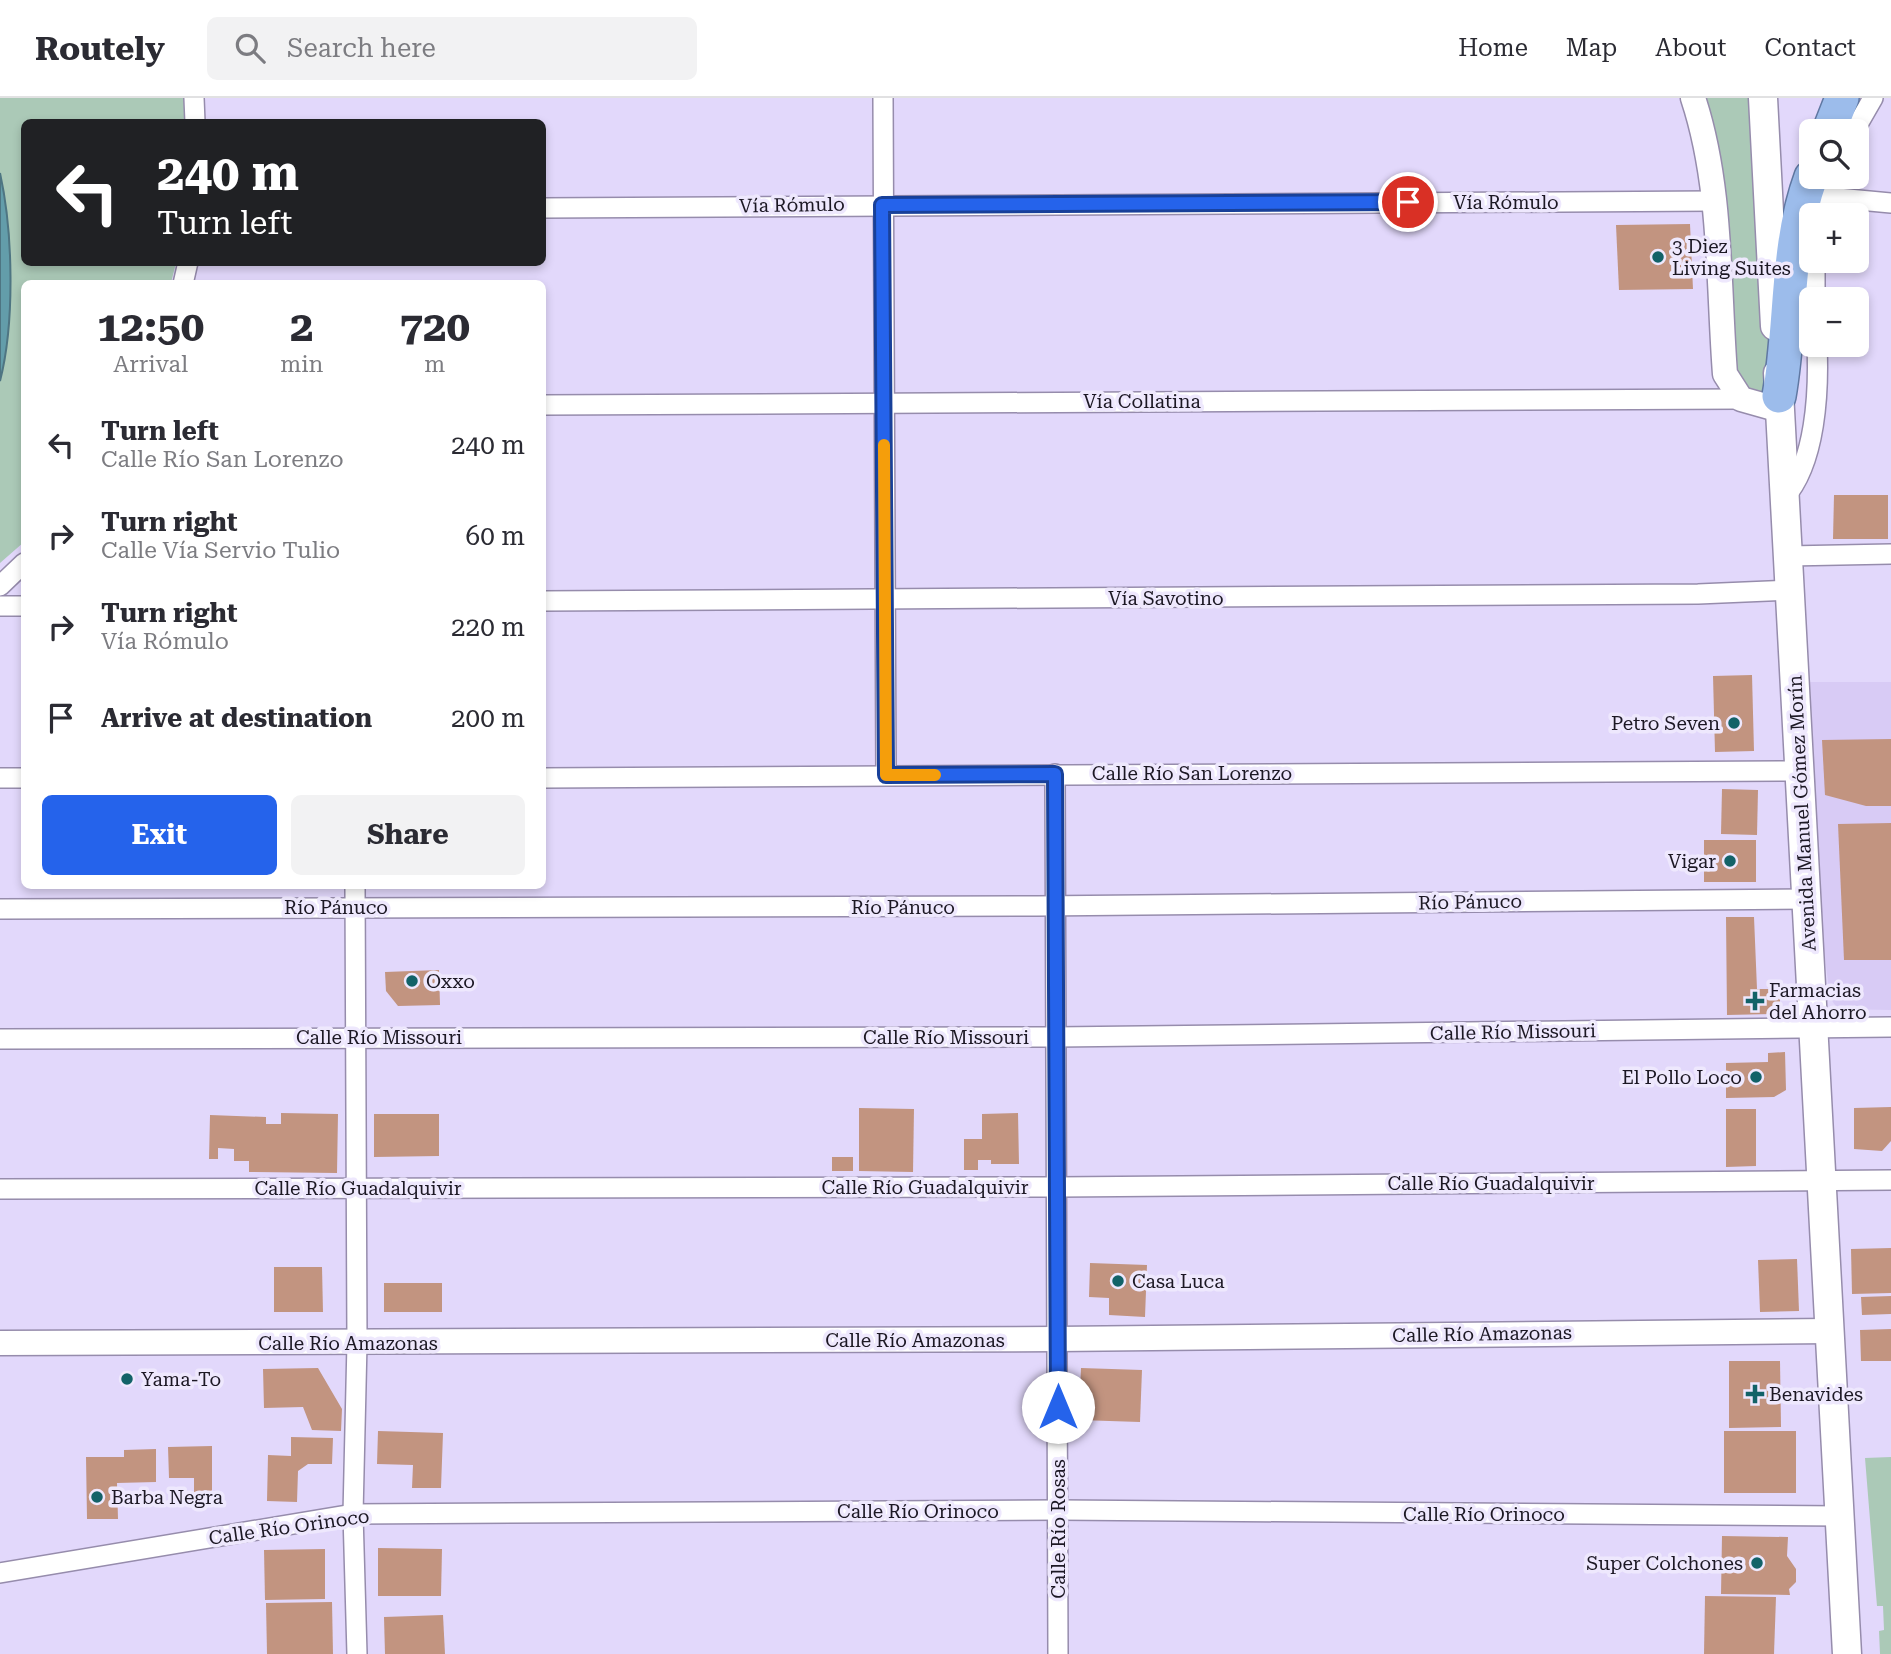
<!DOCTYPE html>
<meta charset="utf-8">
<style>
body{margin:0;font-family:"Roboto Serif",serif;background:#f2f2f3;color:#2b2b33;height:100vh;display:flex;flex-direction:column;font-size:26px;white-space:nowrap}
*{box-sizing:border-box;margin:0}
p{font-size:23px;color:#7c7c81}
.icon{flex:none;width:38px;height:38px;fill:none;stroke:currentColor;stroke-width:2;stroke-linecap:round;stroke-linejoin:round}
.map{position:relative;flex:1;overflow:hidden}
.drawer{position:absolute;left:21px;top:182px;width:525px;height:609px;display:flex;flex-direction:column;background:#fff;border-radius:10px;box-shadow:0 4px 10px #0003}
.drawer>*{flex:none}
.hud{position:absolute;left:21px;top:21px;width:525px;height:147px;border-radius:10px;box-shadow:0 4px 10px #0003;background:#202124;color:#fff;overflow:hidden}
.controls{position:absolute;left:1799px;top:21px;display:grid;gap:14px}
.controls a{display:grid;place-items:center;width:70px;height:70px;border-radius:10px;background:#fff;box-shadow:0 4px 10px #0003;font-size:35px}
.pin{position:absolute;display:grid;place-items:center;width:60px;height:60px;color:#fff;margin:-30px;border:4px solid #fff;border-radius:50%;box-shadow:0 2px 7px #0007}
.me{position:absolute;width:77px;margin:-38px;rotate:0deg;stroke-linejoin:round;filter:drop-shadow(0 0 5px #0008)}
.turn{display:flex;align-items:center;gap:24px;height:147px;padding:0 21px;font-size:32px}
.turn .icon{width:91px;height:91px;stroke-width:2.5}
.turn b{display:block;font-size:49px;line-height:60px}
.eta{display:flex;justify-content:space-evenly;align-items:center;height:119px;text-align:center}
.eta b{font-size:42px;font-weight:700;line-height:49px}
.action{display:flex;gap:14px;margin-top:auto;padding:14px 21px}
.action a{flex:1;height:80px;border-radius:10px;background:#2563eb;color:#fff;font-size:28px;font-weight:700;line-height:80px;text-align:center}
.action a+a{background:#f2f2f3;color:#2b2b33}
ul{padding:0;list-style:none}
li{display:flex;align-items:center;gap:21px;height:91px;padding:0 21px}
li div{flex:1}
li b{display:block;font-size:26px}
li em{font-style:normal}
header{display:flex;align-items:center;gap:42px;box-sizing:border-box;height:98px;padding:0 35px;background:#fff;border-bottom:2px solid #e1e1e2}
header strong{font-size:33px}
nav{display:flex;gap:38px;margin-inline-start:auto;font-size:24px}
.search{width:490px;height:63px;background:#f2f2f3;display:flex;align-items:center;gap:18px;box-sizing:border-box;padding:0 24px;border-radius:10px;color:#7c7c81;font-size:26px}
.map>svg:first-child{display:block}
.built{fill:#d8cbf5}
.green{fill:#abc9b7}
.water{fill:#639daa;stroke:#4e7582;stroke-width:2}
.building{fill:#c29480}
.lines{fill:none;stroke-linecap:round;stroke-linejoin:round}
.minor-casing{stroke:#968cac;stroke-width:22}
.tertiary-casing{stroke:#968cac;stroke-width:27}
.secondary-casing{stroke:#968cac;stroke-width:31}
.trunk-casing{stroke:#6078a2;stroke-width:36}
.minor{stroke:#fff;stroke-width:19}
.tertiary{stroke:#fff;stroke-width:24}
.secondary{stroke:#fff;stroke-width:28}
.trunk{stroke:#9cbceb;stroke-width:33}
.route-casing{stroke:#184099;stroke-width:18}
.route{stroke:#2563eb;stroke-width:12}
.slow{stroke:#f59e0b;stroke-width:12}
.poi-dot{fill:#126268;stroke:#eee8fd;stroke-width:2.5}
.labels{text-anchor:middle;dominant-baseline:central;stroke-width:7;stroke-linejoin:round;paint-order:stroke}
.street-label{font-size:19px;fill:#1c1824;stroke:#eee8fd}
.poi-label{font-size:19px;fill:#1c1824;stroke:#eee8fd;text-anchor:start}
</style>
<header>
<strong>Routely</strong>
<div class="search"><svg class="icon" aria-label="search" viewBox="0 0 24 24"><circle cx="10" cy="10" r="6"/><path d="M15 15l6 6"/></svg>Search here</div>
<nav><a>Home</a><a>Map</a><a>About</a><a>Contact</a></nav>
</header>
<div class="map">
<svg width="1891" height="1556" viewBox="0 0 1891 1556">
<rect width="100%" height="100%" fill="#e2d8fb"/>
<polygon class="built" points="1810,584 1891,584 1891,912 1838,911 1830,900 1823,844"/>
<g class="green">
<polygon points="0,0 184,0 186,24 24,24 24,164 176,165 171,185 24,186 24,444 0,465"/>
<polygon points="1693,0 1763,0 1780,312 1741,301"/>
<polygon points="1891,1359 1891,1556 1880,1556 1879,1533 1884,1532 1883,1508 1877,1508 1865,1360"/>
</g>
<path class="water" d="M 0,75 C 13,134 15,224 0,283 Z"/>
<g class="building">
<polygon points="1690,126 1693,191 1619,192 1616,127"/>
<polygon points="1834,397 1888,397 1888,441 1833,441"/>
<polygon points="1752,577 1754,653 1715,654 1713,578"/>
<polygon points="1891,641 1891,708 1866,708 1825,697 1822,642"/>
<polygon points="1722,691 1758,692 1757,737 1721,736"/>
<polygon points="1891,725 1891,862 1844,862 1838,726"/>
<rect x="1704" y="742" width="52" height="42"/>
<polygon points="1726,819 1754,819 1757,891 1780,891 1780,907 1772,916 1727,917"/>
<polygon points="439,872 440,907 398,908 386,893 385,874"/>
<polygon points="1785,954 1786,992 1774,999 1726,1000 1726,965 1768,964 1768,955"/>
<polygon points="1891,1009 1891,1043 1882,1053 1854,1051 1854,1010"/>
<polygon points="859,1010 914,1011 913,1074 859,1073"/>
<polygon points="1726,1011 1756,1011 1756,1068 1726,1069"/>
<polygon points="281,1015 338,1016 337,1075 249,1074 249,1063 234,1063 234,1051 218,1050 218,1061 209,1061 210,1017 266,1019 266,1026 281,1026"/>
<polygon points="1018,1015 1019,1066 991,1066 991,1062 978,1062 978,1072 964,1072 964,1041 982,1041 982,1016"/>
<polygon points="374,1016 439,1016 439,1058 374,1059"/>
<rect x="832" y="1059" width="21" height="14"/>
<polygon points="1891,1150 1891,1195 1852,1196 1851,1151"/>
<polygon points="1797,1161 1799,1213 1760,1214 1758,1162"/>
<polygon points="1090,1165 1147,1167 1145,1219 1109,1217 1109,1200 1089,1199"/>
<polygon points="274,1169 322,1169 323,1214 274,1214"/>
<rect x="384" y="1185" width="58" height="29"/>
<polygon points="1891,1198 1891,1216 1862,1217 1861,1199"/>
<polygon points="1891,1231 1891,1263 1861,1263 1860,1232"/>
<polygon points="1729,1263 1780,1263 1781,1329 1729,1330"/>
<polygon points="318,1270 342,1311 341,1333 312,1332 303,1309 264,1310 263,1271"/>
<polygon points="1081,1270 1142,1272 1140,1324 1079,1322"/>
<polygon points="378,1333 443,1335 441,1390 412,1390 413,1367 377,1366"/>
<rect x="1724" y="1333" width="72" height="62"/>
<polygon points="291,1339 333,1340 332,1366 308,1366 298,1373 297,1404 267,1403 268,1357 291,1358"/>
<polygon points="212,1348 212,1407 194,1407 194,1380 169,1380 168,1349"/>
<polygon points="156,1351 156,1384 117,1385 118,1421 87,1421 86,1359 124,1359 124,1352"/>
<polygon points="1722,1438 1788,1439 1787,1458 1796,1471 1796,1484 1789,1491 1790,1497 1721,1496"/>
<polygon points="378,1450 442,1451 441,1498 378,1498"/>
<polygon points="325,1451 325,1501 265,1502 264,1452"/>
<polygon points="1705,1498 1776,1499 1774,1556 1704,1556"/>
<polygon points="332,1504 333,1556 267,1556 266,1505"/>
<polygon points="443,1517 445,1556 385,1556 384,1519"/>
</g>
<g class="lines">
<g class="minor-casing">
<g id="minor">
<polyline points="194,0 195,24"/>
<polyline points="883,0 886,677"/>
<polyline points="1854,33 1873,0"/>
<polyline points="1827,99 1891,105"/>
<polyline points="542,110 1713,103"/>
<polyline points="1823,117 1835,79"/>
<polyline points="1815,163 1815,201"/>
<polyline points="183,186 188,164"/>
<polyline points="542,307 1741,301"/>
<path d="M 1784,400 C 1816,365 1819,293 1817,247"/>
<polyline points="1788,458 1891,456"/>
<polyline points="0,488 24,465"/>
<polyline points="542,503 1698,496 1790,492"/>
<polyline points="0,508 24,508"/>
<polyline points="1055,676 1058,1556"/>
<polyline points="0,680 24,680"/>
<polyline points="542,680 1800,673"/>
<polyline points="355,788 357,1245 353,1416 357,1556"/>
<polyline points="0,811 1037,808 1807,801"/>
<polyline points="0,941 1056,939 1891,929"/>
<polyline points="0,1091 1058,1089 1891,1082"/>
<polyline points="0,1475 353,1416 1059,1412 1840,1418"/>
</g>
</g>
<g class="tertiary-casing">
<g id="tertiary">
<path d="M 1693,0 C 1722,87 1718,185 1725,276 L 1741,301 L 1780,312"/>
<polyline points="0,1245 1057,1241 1829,1233"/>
</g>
</g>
<g class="secondary-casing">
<g id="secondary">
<polyline points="1763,0 1775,228"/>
<polyline points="1778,275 1847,1556"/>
</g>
</g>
<g class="trunk-casing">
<g id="trunk">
<polyline points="1829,33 1842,0"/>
<path d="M 1779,298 C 1792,225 1785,150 1811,79"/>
</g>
</g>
<use href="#minor" class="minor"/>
<use href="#tertiary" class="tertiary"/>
<use href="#secondary" class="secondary"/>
<use href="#trunk" class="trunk"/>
</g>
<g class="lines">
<g class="route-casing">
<polyline id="route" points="1058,1309 1055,676 886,677 882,107 1408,104"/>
</g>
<use href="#route" class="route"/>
<polyline class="slow" points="884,347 886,677 935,677"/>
</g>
<g class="poi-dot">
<circle cx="1658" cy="159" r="7"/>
<circle cx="1734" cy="625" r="7"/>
<circle cx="1730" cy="763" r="7"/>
<circle cx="412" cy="883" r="7"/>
<path d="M1751.5 892.5h7v7h7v7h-7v7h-7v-7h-7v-7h7z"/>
<circle cx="1756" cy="979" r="7"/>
<circle cx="1118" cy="1183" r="7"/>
<circle cx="127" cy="1281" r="7"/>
<path d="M1751.5 1285.5h7v7h7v7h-7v7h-7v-7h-7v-7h7z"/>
<circle cx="97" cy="1399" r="7"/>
<circle cx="1757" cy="1465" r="7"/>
</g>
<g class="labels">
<g class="street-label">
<text x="1506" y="104">Vía Rómulo</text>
<text transform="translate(792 107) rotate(-1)">Vía Rómulo</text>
<text x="1142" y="303">Vía Collatina</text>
<text x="1166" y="500">Vía Savotino</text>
<text x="1192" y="675">Calle Río San Lorenzo</text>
<text transform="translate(1802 715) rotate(-93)">Avenida Manuel Gómez Morín</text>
<text transform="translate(1470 804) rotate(-1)">Río Pánuco</text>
<text x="336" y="809">Río Pánuco</text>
<text x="903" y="809">Río Pánuco</text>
<text transform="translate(1513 934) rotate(-1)">Calle Río Missouri</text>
<text x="379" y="939">Calle Río Missouri</text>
<text x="946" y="939">Calle Río Missouri</text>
<text x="1491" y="1085">Calle Río Guadalquivir</text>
<text x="925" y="1089">Calle Río Guadalquivir</text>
<text x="358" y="1090">Calle Río Guadalquivir</text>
<text transform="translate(1482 1236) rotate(-1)">Calle Río Amazonas</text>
<text x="915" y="1242">Calle Río Amazonas</text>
<text x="348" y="1245">Calle Río Amazonas</text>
<text x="918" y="1413">Calle Río Orinoco</text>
<text x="1484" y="1416">Calle Río Orinoco</text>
<text transform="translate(289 1429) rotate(-8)">Calle Río Orinoco</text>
<text transform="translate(1058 1431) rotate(-90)">Calle Río Rosas</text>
</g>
<g class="poi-label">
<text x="1672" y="148">3 Diez<tspan x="1672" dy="22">Living Suites</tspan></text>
<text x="1720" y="625" text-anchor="end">Petro Seven</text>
<text x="1716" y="763" text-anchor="end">Vigar</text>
<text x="426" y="883">Oxxo</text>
<text x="1769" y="892">Farmacias<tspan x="1769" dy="22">del Ahorro</tspan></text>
<text x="1742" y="979" text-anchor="end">El Pollo Loco</text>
<text x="1132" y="1183">Casa Luca</text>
<text x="141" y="1281">Yama-To</text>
<text x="1769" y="1296">Benavides</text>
<text x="111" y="1399">Barba Negra</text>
<text x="1743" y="1465" text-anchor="end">Super Colchones</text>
</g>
</g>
</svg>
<div class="controls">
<a><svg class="icon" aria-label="search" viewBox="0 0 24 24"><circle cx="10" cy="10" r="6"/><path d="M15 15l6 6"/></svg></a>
<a>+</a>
<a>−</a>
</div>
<div class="pin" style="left:1408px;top:104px;background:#d93025"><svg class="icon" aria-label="arrive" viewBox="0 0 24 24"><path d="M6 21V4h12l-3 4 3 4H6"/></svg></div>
<svg class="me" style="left:1058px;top:1309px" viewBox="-20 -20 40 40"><circle r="19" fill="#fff"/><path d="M0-13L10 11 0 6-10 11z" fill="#2563eb"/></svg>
<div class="hud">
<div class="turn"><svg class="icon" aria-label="left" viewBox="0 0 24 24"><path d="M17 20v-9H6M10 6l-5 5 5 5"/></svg><div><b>240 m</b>Turn left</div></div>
</div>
<section class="drawer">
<div class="eta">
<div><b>12:50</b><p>Arrival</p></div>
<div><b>2</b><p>min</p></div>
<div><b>720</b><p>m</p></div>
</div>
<ul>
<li><svg class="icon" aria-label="left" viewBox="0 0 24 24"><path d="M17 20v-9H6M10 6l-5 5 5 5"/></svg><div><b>Turn left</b><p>Calle Río San Lorenzo</p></div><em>240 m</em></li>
<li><svg class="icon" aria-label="right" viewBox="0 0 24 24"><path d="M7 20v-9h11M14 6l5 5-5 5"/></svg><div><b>Turn right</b><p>Calle Vía Servio Tulio</p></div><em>60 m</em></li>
<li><svg class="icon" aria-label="right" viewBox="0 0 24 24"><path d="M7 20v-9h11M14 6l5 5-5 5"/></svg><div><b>Turn right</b><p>Vía Rómulo</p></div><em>220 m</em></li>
<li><svg class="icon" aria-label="arrive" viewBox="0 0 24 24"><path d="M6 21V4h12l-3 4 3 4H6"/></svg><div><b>Arrive at destination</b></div><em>200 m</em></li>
</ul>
<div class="action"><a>Exit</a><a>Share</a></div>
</section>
</div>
